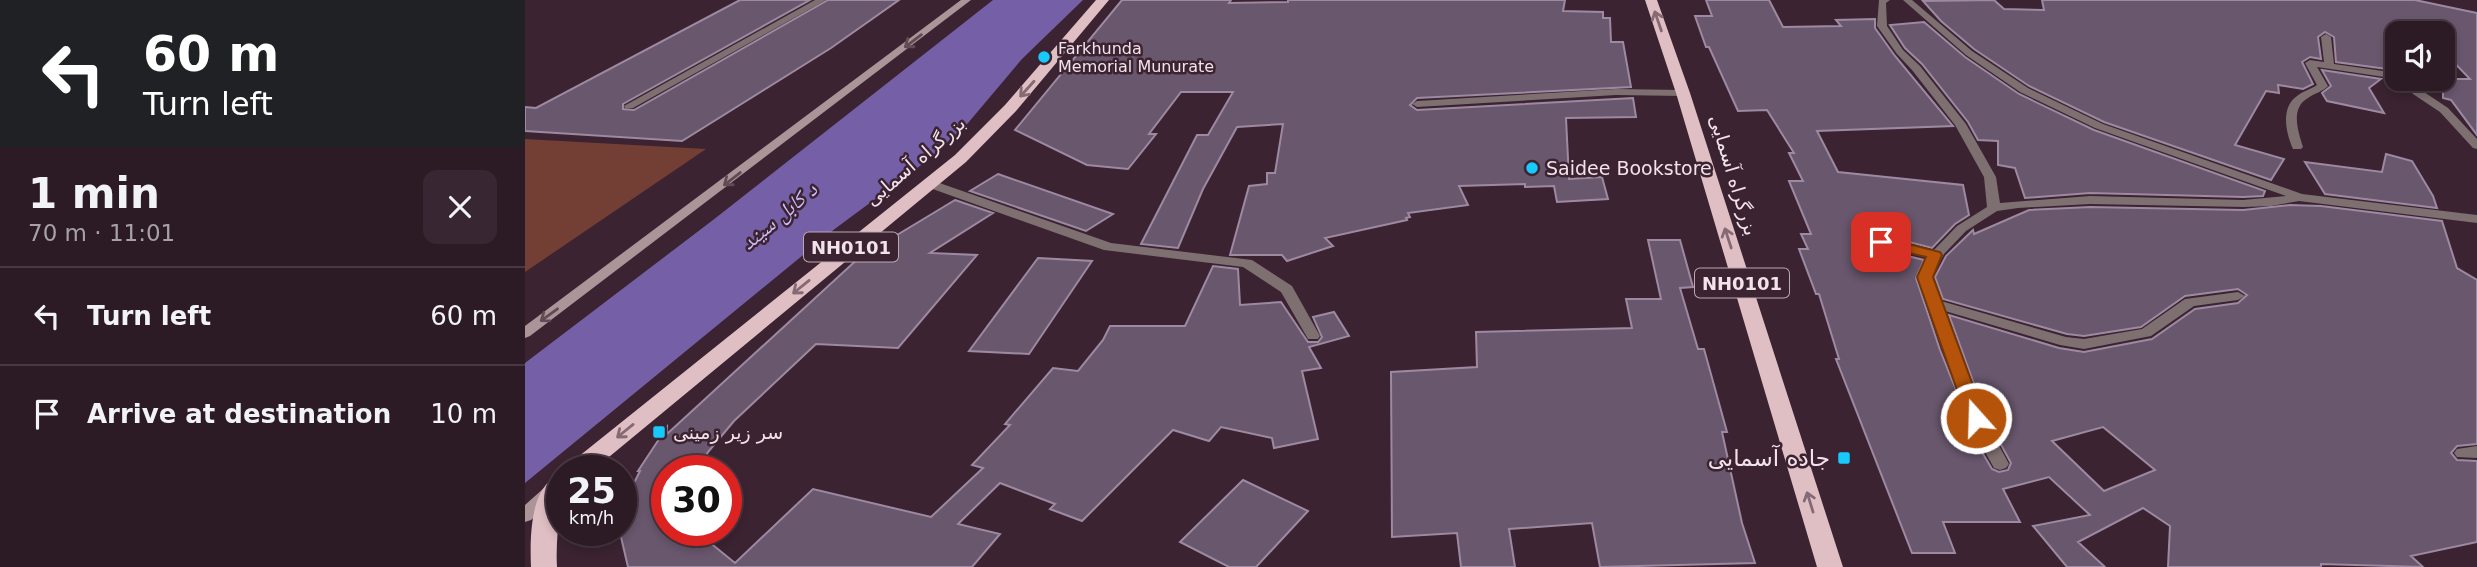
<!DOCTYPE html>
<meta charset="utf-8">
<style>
body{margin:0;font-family:"DejaVu Sans","Noto Naskh Arabic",sans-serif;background:#382732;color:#f1f3f6;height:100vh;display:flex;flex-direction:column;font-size:26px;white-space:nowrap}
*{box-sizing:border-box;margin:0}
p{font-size:23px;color:#a6a1a7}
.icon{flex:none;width:38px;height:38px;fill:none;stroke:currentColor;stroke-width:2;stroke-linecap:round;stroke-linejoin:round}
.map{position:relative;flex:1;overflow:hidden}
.details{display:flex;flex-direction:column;background:#2c1a25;width:525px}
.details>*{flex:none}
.hud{background:#202124;color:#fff;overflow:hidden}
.controls{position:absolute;left:1860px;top:21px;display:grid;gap:14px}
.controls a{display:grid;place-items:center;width:70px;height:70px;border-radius:14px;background:#2c1a25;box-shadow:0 4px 10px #0003,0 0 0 2px #483842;font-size:35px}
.speed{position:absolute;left:21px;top:455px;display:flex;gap:14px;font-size:35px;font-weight:700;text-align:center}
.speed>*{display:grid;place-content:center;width:91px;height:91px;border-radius:50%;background:#2c1a25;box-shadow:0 4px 10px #0003,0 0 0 2px #483842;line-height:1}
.speed small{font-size:18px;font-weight:400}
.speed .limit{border:10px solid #d22;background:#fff;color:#111}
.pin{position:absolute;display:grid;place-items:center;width:60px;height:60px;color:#fff;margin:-30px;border-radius:14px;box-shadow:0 4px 10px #0006}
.me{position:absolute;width:77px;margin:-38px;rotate:340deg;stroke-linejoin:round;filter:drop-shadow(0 0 5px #0008)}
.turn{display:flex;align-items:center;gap:24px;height:147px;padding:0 28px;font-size:32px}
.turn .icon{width:91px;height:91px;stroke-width:2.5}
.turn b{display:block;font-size:49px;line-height:60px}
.round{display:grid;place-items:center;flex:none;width:74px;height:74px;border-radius:14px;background:#382732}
.summary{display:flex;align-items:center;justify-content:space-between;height:119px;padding:0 28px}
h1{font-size:42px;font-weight:600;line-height:52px}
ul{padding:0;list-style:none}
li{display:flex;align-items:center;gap:21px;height:98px;padding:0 28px;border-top:2px solid #483842}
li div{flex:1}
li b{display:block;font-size:26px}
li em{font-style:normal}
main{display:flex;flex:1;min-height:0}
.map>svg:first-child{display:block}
.green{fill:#733f35}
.water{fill:#755fa7}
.building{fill:#69576d;stroke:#9d89a1;stroke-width:2;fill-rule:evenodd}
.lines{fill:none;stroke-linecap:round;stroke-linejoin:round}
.minor{fill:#7e6f71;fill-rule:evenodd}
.secondary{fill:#ac9598;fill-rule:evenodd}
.trunk{fill:#e0bfc4;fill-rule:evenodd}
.oneway{stroke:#856973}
.oneway2{stroke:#634b55}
.route{fill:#b45309;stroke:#753606;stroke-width:2}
.poi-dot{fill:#18cafc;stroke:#3b2331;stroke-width:2.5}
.labels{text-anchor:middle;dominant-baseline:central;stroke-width:5;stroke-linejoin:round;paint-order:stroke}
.far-poi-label{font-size:16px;fill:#f2e2ea;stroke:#3b2331;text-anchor:start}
.shield{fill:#3b2331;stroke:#bba9b2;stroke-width:2}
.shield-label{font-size:18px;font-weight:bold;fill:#f2e2ea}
.street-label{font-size:19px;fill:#f2e2ea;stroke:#3b2331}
.poi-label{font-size:19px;fill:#f2e2ea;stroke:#3b2331;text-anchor:start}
.water-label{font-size:21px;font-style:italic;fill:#ccbdf9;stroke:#3b2331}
.near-poi-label{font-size:23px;fill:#f2e2ea;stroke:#3b2331;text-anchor:end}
</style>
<main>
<section class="details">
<div class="hud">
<div class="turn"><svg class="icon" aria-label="left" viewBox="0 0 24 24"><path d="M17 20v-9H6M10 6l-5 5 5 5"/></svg><div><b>60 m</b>Turn left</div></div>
</div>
<div class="summary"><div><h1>1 min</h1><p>70 m · 11:01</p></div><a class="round"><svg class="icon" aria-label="close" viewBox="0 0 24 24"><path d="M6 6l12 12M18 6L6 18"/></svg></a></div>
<ul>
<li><svg class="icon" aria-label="left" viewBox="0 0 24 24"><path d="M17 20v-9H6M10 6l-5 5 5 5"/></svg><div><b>Turn left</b></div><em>60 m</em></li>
<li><svg class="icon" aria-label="arrive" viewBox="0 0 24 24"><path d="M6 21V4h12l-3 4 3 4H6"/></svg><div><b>Arrive at destination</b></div><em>10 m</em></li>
</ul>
</section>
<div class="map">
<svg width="1952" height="567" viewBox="0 0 1952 567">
<rect width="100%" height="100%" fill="#3b2331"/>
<polygon class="green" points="0,139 181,149 0,272"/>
<polygon class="water" points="468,0 558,0 497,59 443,123 403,160 311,228 0,483 0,363 188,220"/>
<g class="building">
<polygon points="215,0 285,0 98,104 98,109 109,110 303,0 374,0 306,48 157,141 0,131 0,107 11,108"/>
<polygon points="597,0 706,0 704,3 763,2 763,0 1040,0 1038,11 1078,12 1078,18 1085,18 1086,42 1098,42 1106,87 892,98 885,105 892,110 1108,98 1111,117 1041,118 1044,179 1077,177 1083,199 1032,202 1029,186 1000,187 1000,184 934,186 943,205 883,213 885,217 881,218 882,220 800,238 808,246 762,261 757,255 705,255 724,186 742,184 742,173 750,173 758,124 712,127 678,189 653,248 616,244 672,135 683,135 708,92 656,92 624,134 631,134 603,169 562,165 490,130"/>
<path d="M 1181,0 L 1244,0 L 1258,27 L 1316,26 L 1311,20 L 1350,19 L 1350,28 L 1370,56 L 1428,126 L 1292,131 L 1313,172 L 1438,185 L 1444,215 L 1430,224 L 1407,248 L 1357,235 L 1346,241 L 1350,248 L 1399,260 L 1391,278 L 1415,350 L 1454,447 L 1467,469 L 1474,472 L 1483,470 L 1486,463 L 1461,417 L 1424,315 L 1534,348 L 1559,352 L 1627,339 L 1670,309 L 1713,303 L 1722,295 L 1713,289 L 1660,296 L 1616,327 L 1559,336 L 1542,334 L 1418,299 L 1410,277 L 1421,256 L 1448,230 L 1449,234 L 1504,210 L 1565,207 L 1718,210 L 1765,205 L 1796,206 L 1917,221 L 1932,268 L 1952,280 L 1952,444 L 1932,446 L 1926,453 L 1932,460 L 1952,461 L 1952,542 L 1886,556 L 1898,567 L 1796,564 L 1796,567 L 1643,567 L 1645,526 L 1618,508 L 1553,542 L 1580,567 L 1542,567 L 1508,526 L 1565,515 L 1524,477 L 1478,489 L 1495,522 L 1418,522 L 1430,553 L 1387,553 L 1311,359 L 1314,359 L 1294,294 L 1291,294 L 1274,249 L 1283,249 L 1276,234 L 1286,234 L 1264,181 L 1278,181 L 1264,153 L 1269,153 L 1242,110 L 1213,111 L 1184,47 L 1181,47 L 1170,16 L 1187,16 ZM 1578,427 L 1630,470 L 1579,491 L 1527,441 Z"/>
<polygon points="1469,0 1479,9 1519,10 1517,0 1890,0 1952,13 1952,135 1926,100 1918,98 1918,79 1945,79 1918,51 1918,33 1872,33 1872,68 1869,70 1811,62 1809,37 1800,32 1793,37 1796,59 1785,57 1777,62 1788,84 1778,89 1753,85 1754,93 1741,91 1710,145 1759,159 1746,180 1579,122 1504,86 1449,49 1416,21 1398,1"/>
<polygon points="1399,22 1440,57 1494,94 1569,130 1740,191 1738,196 1718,197 1565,193 1500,198 1490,168 1473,165 1473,141 1453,140 1443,122 1397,64 1380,48 1365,25"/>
<polygon points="1797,70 1856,79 1844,88 1859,113 1802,101 1797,93 1806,86"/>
<polygon points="1861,154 1887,161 1908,196 1912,208 1800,194 1780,162 1857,172"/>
<polygon points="473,174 588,214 561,231 445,191"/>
<polygon points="430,200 468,213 405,253 452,255 373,348 291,344 209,421 183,452 173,471 142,471 142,530 175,530 183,541 210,563 288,489 406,517 458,468 447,465 485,425 480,424 528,368 553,371 578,340 585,326 660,326 688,266 713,269 715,305 756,302 783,342 793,342 797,337 788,317 809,312 824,336 784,347 796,368 777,371 793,439 749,448 747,438 696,427 684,441 648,430 557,521 525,509 530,504 475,483 433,524 475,534 447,567 103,567 96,537 102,497 115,471 113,471 142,427 142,434 349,244 357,244"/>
<polygon points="1123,240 1155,240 1168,287 1155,288 1173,349 1179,349 1202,432 1197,432 1217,523 1230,563 1075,567 1067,523 984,529 990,567 936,567 932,533 867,537 866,372 952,367 951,332 1107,328 1101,299 1136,299"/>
<polygon points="513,258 567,261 504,354 444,351"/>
<polygon points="718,480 783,511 731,567 704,567 655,542"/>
</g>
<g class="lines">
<g class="minor">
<polygon points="290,0 301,0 108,108 100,108 99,106"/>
<path d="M 1354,0 L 1365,0 L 1361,3 L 1362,26 L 1378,50 L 1395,66 L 1441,124 L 1471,177 L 1475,203 L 1565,196 L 1718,200 L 1761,196 L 1570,128 L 1495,92 L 1441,55 L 1378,0 L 1387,0 L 1447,51 L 1503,88 L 1578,124 L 1777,194 L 1952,215 L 1952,223 L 1774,201 L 1746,206 L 1718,207 L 1565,204 L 1493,208 L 1472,211 L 1441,231 L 1419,254 L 1407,277 L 1416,301 L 1541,337 L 1559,339 L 1617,329 L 1660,299 L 1713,292 L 1720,296 L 1713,300 L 1669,306 L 1626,336 L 1559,349 L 1535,345 L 1420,311 L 1459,418 L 1484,464 L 1481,468 L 1475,470 L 1469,468 C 1435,409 1415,340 1393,277 L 1403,258 L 1351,245 L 1349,242 L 1356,238 L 1408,251 L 1432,226 L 1462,207 L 1459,177 L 1430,125 L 1387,70 L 1372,54 L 1352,26 Z"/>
<path d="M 1801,34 L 1806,37 L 1809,64 L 1872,73 L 1873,79 L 1792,67 L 1803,86 C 1797,92 1790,93 1783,98 C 1765,108 1773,131 1778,147 L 1776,149 L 1768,149 C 1761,133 1755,108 1772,96 C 1778,91 1786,89 1792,85 L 1780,63 L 1785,60 L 1799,62 L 1796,37 Z"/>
<polygon points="1879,79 1889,79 1896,90 1923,108 1952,139 1952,149 1948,148 1915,112 1888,94"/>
<polygon points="1091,89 1158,90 1163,93 1158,96 1091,95 892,107 887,104 892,101"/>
<polygon points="406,180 586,243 727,260 767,286 795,336 793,339 783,339 756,292 718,267 579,250 402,187 400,184 402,181"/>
<polygon points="1952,446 1952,458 1932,457 1929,453 1932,449"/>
</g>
<g class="secondary">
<polygon points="436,0 446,0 5,336 0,338 0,326"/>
<polygon points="25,486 31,488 34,493 31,498 6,520 0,522 0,505 19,488"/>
</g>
<g class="trunk">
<polygon points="571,0 584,0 491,111 441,162 67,471 39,471 43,465 430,155 480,105"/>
<polygon points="1120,0 1132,0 1165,93 1318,567 1292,567 1151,93"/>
<path d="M 37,474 C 37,506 30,535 32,567 L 6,567 C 5,539 4,484 37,474 Z"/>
</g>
</g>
<defs><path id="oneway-shaft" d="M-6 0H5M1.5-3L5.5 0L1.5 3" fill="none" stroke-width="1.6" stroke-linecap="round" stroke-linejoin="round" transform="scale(1.75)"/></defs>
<g class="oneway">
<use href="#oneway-shaft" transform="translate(1133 21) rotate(-109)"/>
<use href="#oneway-shaft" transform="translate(502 89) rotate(132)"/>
<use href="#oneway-shaft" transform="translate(1203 238) rotate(-108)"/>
<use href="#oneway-shaft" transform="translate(276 287) rotate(141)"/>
<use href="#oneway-shaft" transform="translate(100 431) rotate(141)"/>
<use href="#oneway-shaft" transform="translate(1285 502) rotate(-107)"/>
</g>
<g class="oneway2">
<use href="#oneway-shaft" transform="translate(388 41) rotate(143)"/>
<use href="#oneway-shaft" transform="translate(207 179) rotate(142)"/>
<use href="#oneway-shaft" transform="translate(24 315) rotate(144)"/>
</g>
<polygon class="route" points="1356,237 1415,252 1417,255 1408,277 1460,418 1458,422 1444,422 1442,418 1392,277 1401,257 1351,245 1349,242"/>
<g class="poi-dot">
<circle cx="519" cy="57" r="7"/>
<circle cx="1007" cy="168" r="7"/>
<rect x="127" y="425" width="14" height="14" rx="3.5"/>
<rect x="1312" y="451" width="14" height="14" rx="3.5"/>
</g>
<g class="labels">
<g class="far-poi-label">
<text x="533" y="48">Farkhunda<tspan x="533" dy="18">Memorial Munurate</tspan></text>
</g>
<g class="shield">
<rect x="279" y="232.5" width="94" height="29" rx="5"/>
<rect x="1170" y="268.5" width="94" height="29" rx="5"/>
</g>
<g class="shield-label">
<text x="326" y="247">NH0101</text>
<text x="1217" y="283">NH0101</text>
</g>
<g class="street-label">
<text transform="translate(390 161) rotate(-41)">بزرگراه آسمایی</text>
<text transform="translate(1209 175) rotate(73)">بزرگراه آسمایی</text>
</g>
<g class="poi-label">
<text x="1021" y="168">Saidee Bookstore</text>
<text x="148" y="432">سر زیر زمینی</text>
</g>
<g class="water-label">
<text transform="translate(254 216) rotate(-40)">د کابل سيند</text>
</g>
<g class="near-poi-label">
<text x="1305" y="458">جاده آسمایی</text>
</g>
</g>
</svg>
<div class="controls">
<a><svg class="icon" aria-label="sound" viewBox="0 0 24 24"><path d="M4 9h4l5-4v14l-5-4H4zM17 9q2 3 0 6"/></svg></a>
</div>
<div class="speed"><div>25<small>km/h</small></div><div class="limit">30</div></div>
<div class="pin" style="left:1356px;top:242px;background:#d93025"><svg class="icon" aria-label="arrive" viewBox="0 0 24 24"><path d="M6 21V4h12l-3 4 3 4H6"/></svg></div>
<svg class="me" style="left:1451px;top:418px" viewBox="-20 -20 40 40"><circle r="17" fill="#b45309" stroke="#fff" stroke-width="3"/><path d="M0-11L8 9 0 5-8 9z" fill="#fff"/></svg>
</div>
</main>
